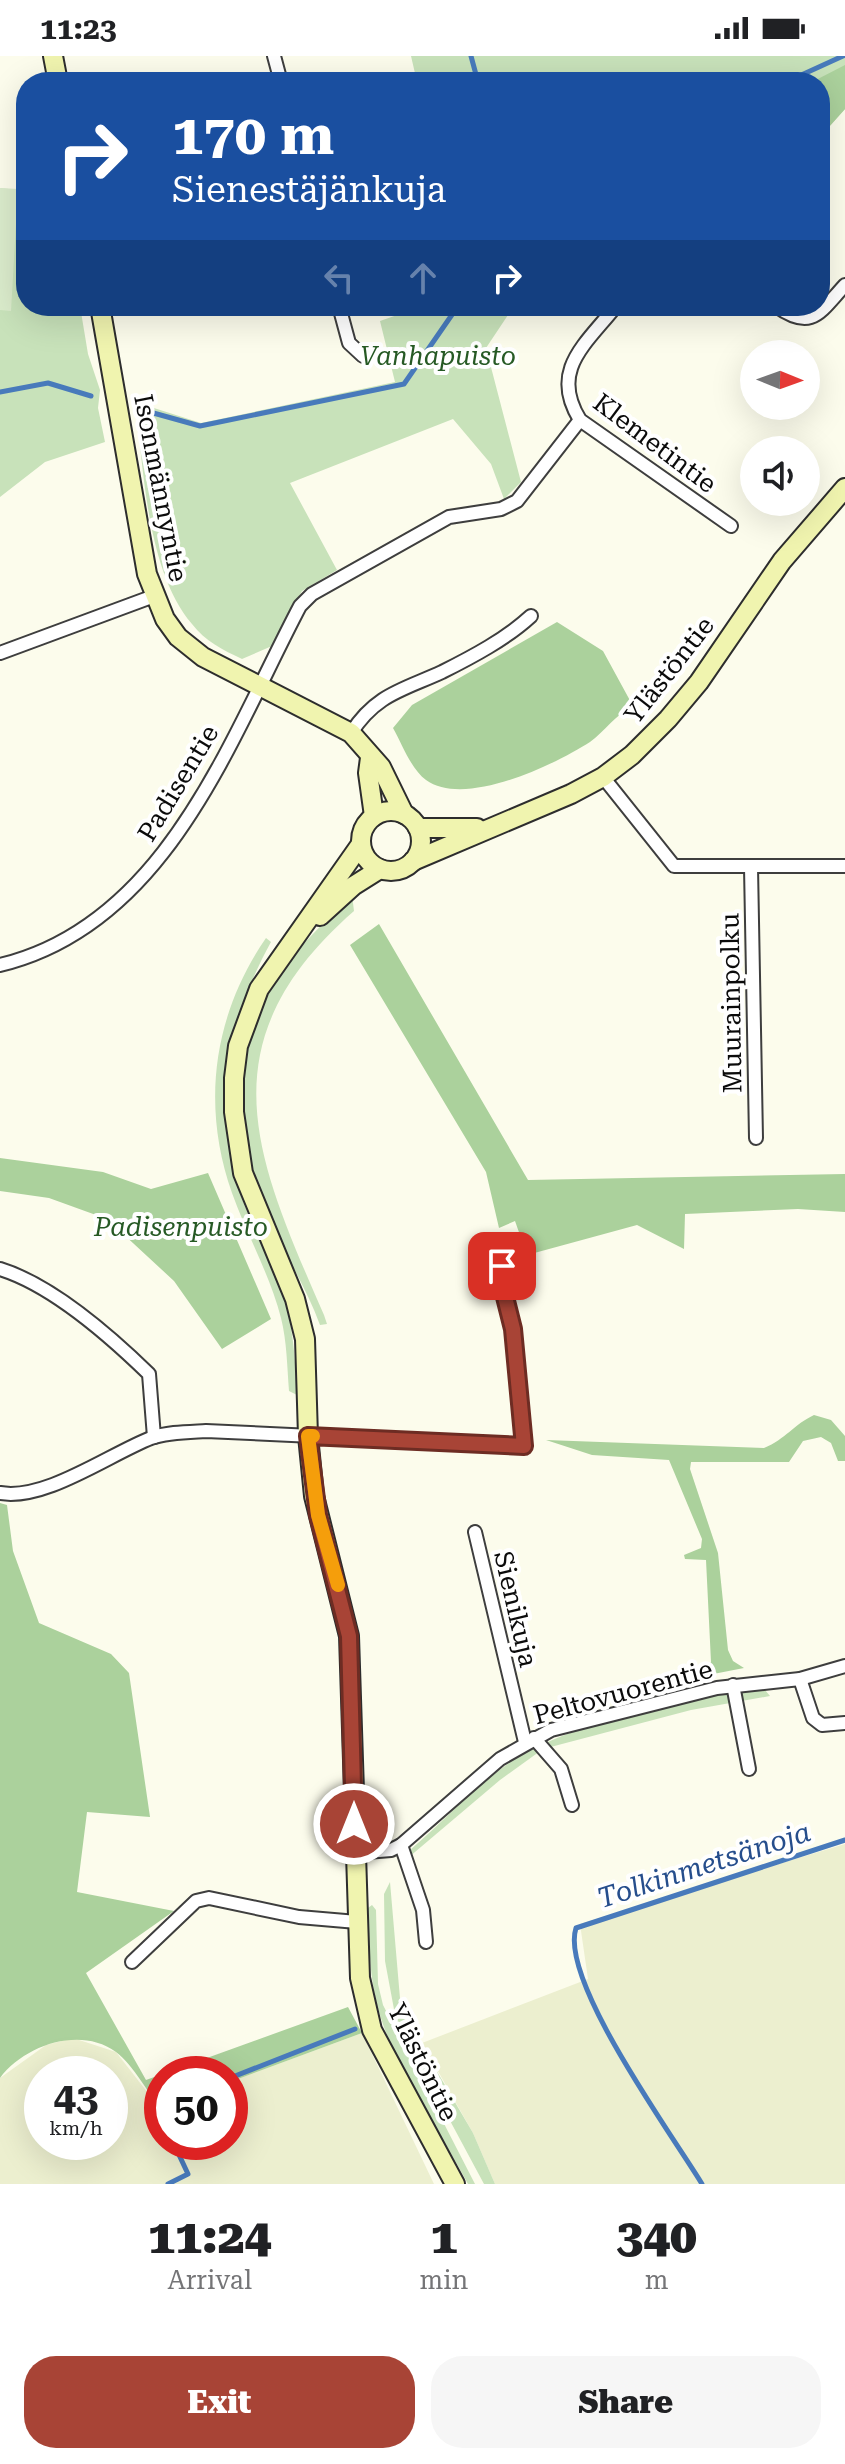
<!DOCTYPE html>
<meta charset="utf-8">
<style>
body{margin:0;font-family:"Roboto Serif",serif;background:#f6f6f6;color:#202124;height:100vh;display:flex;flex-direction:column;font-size:30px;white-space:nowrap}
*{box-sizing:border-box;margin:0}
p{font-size:26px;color:#757577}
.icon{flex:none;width:44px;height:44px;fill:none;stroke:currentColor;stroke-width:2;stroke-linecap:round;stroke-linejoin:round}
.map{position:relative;height:2128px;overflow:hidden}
.side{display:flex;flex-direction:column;background:#fff;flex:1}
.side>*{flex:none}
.top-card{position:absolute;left:16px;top:16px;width:814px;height:244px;border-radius:32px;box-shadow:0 8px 32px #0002;background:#1a4fa0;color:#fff;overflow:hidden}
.needle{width:52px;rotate:91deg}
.buttons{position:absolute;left:740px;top:284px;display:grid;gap:16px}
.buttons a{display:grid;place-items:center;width:80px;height:80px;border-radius:50%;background:#fff;box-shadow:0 8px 32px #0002;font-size:40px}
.speed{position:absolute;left:24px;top:2000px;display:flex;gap:16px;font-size:40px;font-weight:700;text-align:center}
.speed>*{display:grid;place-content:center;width:104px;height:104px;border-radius:50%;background:#fff;box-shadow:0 8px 32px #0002;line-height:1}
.speed small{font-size:20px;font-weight:400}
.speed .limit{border:12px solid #d22;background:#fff;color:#111}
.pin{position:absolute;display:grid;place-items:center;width:68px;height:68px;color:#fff;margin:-34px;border-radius:16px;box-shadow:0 4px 12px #0006}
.me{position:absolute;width:88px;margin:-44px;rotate:0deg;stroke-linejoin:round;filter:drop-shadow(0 0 6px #0008)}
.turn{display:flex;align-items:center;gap:28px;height:168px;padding:0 24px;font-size:36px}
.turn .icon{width:104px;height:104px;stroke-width:2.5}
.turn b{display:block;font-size:56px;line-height:68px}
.lanes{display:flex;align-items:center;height:76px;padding:0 24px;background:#0003;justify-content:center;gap:40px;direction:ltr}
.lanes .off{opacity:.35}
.eta{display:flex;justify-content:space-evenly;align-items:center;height:136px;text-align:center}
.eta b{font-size:48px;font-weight:800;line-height:56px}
.primary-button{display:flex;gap:16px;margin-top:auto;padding:16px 24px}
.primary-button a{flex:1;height:92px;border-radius:32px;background:#a84436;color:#fff;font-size:32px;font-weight:800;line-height:92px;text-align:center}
.primary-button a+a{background:#f6f6f6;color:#202124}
.status{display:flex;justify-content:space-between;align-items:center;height:56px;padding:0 40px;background:#fff;direction:ltr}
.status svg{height:22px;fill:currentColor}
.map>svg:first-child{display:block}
.farmland{fill:#ecefcf;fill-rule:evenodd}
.green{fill:#c8e2ba}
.forest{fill:#abd19c}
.pitch{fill:#daebcb}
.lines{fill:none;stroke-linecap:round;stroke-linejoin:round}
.stream{stroke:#487abb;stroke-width:5}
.street-casing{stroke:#3e3e3e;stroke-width:16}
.secondary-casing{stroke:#2d2d2d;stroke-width:22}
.street{stroke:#fff;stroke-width:12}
.secondary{stroke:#f0f4af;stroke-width:18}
.route-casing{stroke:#6d2c23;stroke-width:20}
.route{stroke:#a84436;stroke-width:14}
.slow{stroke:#f59e0b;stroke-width:14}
.labels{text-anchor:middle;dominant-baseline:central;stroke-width:8;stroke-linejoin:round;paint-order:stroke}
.park-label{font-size:26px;font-style:italic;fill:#275a25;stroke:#fff}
.street-label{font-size:26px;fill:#0b0b0b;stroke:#fff}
.water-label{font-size:28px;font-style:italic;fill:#264e8c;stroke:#fff}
</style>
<div class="status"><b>11:23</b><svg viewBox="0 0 49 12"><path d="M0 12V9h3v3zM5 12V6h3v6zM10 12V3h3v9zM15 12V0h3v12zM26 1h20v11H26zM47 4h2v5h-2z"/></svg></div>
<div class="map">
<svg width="845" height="2128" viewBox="0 0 845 2128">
<rect width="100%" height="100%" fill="#fcfcec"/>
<g class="farmland">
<polygon points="845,1788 845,2128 495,2128 473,2077 422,1987 588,1923 580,1868"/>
<path d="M 362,1977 L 434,2128 L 0,2128 L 0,2022 L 46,1989 L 73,1982 L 116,1996 L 162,2055 L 162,2086 L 230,2086 L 230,2026 ZM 42,2018 L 110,2018 L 110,2086 L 42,2086 Z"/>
</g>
<g class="green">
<polygon points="411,0 845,0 845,53 820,81 820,26 417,26"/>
<polygon points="0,132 26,135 21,242 26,243 26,250 80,250 88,298 100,334 98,352 105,386 45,406 0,441"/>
<path d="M 423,250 L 514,250 L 486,292 L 521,426 L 504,443 L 491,408 L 453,363 L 290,427 L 337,514 L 302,535 L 272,590 L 242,603 C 223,594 205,585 192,568 C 146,514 144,412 135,346 L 201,367 L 395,326 L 380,265 Z"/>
<path d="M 352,839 L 354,855 C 203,987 255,1101 324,1259 L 327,1268 L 320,1269 C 307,1233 285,1199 270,1164 C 238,1091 228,994 275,924 C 296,892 325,866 352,839 Z"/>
<path d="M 266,882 L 271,886 C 228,964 213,1044 238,1131 C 248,1164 267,1193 279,1226 C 293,1263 295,1300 297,1339 L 289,1335 C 287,1311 287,1286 281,1262 C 270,1219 247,1179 232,1137 C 201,1049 213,959 266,882 Z"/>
<path d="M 765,1634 L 770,1640 L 691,1654 L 543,1693 L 500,1724 L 402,1807 L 399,1803 C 437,1773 469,1735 509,1707 C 563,1669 699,1637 765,1634 Z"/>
<polygon points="390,1826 401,1954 473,2077 495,2128 484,2128 396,1964 385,1905 384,1838"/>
<path d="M 372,1849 L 376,1854 L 378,1928 L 383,1949 L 475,2128 L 468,2128 C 437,2069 392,2010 376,1945 C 369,1914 369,1883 368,1852 Z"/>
</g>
<g class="forest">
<polygon points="845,9 845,53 820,81 820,26 812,26"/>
<path d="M 557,566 L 603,595 L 633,650 C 615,659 605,675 590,686 C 554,709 465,752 426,724 C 411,713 402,688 393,672 L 412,649 Z"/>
<polygon points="379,868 528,1124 845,1118 845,1156 798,1153 685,1158 684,1193 637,1169 527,1199 515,1165 499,1172 486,1116 350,889"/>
<polygon points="0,1102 103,1116 151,1133 208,1117 271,1263 222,1293 174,1225 107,1163 49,1142 0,1135"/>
<path d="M 814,1359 L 831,1364 L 845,1380 L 845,1405 L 838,1405 L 831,1387 L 821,1381 L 803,1385 L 789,1406 L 691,1406 L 690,1413 L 718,1497 L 728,1594 L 733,1605 L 744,1612 L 703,1620 L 711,1606 L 706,1504 L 685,1503 L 684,1499 L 701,1492 L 702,1483 L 669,1404 L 592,1399 L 546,1384 L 764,1392 C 786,1383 793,1369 814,1359 Z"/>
<path d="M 0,1447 L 7,1449 L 13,1495 L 39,1567 L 111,1598 L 129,1617 L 150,1761 L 87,1756 L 77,1836 L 174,1855 L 86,1917 L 146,2024 L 348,1951 L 362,1977 L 230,2026 L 230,2018 L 162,2018 L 162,2055 C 148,2037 134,2010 116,1996 C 80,1970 25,1989 0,2022 Z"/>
</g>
<polygon class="pitch" points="0,132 18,133 11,255 0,254"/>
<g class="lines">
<g class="stream">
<polyline points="471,0 478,26"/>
<polyline points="786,26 843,0"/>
<polyline points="0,336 48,327 91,340"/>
<polyline points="139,353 200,370 404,328 458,250"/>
<polyline points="230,2022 355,1973"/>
<polyline points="162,2050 157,2053 162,2063"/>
<polyline points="168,2128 188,2118 173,2086"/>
<path d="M 702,2128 C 673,2080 559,1924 576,1872 L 845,1784"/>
</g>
<g class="street-casing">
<g id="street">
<polyline points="274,0 281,26"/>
<polyline points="339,250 349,287 363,300"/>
<path d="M 616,250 C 586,288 549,314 580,364 L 731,470"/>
<path d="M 776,250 C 812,276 820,256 845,229"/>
<polyline points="0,597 154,540"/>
<path d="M 351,677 C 376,638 403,634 442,616 C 472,601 506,583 531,560"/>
<polyline points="603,721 674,810 845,810"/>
<polyline points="751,811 756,1082"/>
<path d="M 0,909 C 166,869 229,685 300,550 L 312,538 L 449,461 L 501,453 L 517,445 L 580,364"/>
<path d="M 0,1213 C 52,1229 110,1280 149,1318 L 154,1381"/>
<path d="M 0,1437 C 45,1445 108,1399 151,1382 C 168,1376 188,1376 206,1375 L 524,1390 L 513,1273 L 502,1229 L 502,1192"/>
<polyline points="475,1476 525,1686"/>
<polyline points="800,1623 813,1662 822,1669 845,1667"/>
<polyline points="733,1629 749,1713"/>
<polyline points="534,1682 561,1713 572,1749"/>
<polyline points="401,1789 423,1854 426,1886"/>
<polyline points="354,1797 391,1794 401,1789 500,1703 551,1674 717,1632 800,1623 845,1610"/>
<polyline points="132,1906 196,1845 209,1842 299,1861 357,1866"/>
</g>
</g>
<g class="secondary-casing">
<g id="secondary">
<polyline points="53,0 58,26"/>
<polyline points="100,250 147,518 165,563 178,581 203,601 351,677 381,711 404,758"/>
<polyline points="370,702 368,717 374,760"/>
<circle cx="391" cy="785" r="30"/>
<polyline points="418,772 477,772"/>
<polyline points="361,788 259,933 238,990 234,1022 234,1056 243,1117 295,1243 305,1283 308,1380 314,1440 349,1580 360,1922 372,1974 455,2128"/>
<polyline points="413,805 571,738 603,721 632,699 668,663 699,626 782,505 845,432"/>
<polyline points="320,860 353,830 380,813"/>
</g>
</g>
<use href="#street" class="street"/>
<use href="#secondary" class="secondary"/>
</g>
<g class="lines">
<g class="route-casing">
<polyline id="route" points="354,1768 349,1580 318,1459 308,1380 524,1390 513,1273 502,1229 502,1210"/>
</g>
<use href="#route" class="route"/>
<polyline class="slow" points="313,1380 308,1380 318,1459 338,1529"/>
</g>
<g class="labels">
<g class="park-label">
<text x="438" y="300">Vanhapuisto</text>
<text x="181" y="1171">Padisenpuisto</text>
</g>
<g class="street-label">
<text transform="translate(655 387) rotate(37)">Klemetintie</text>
<text transform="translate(161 432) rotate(79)">Isonmännyntie</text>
<text transform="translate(669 614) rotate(-52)">Ylästöntie</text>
<text transform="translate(178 727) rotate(-59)">Padisentie</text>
<text transform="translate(731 947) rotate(-91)">Muurainpolku</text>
<text transform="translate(516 1553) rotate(77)">Sienikuja</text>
<text transform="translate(623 1636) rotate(-15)">Peltovuorentie</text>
<text transform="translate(423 2006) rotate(64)">Ylästöntie</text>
</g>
<g class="water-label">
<text transform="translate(704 1809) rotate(-18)">Tolkinmetsänoja</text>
</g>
</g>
</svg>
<div class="buttons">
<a><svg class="needle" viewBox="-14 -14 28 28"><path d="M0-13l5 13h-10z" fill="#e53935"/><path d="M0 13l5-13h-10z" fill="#757577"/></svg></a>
<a><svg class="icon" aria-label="sound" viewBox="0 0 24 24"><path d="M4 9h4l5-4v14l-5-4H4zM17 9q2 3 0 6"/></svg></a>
</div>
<div class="speed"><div>43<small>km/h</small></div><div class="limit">50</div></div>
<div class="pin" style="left:502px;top:1210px;background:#d93025"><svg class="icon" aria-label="arrive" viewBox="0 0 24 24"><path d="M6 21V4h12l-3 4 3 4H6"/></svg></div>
<svg class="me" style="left:354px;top:1768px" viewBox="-20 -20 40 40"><circle r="17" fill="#a84436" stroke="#fff" stroke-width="3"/><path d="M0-11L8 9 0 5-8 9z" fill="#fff"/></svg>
<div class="top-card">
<div class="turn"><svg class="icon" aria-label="right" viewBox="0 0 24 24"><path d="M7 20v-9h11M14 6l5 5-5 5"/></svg><div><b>170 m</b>Sienestäjänkuja</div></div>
<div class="lanes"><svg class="icon off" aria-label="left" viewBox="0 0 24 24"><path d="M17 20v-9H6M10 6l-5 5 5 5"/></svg><svg class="icon off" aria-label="ahead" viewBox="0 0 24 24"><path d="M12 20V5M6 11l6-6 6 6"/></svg><svg class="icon" aria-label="right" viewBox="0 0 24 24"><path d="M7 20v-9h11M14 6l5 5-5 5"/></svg></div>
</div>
</div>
<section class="side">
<div class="eta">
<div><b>11:24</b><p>Arrival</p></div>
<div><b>1</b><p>min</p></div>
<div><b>340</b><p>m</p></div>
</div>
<div class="primary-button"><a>Exit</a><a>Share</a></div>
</section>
